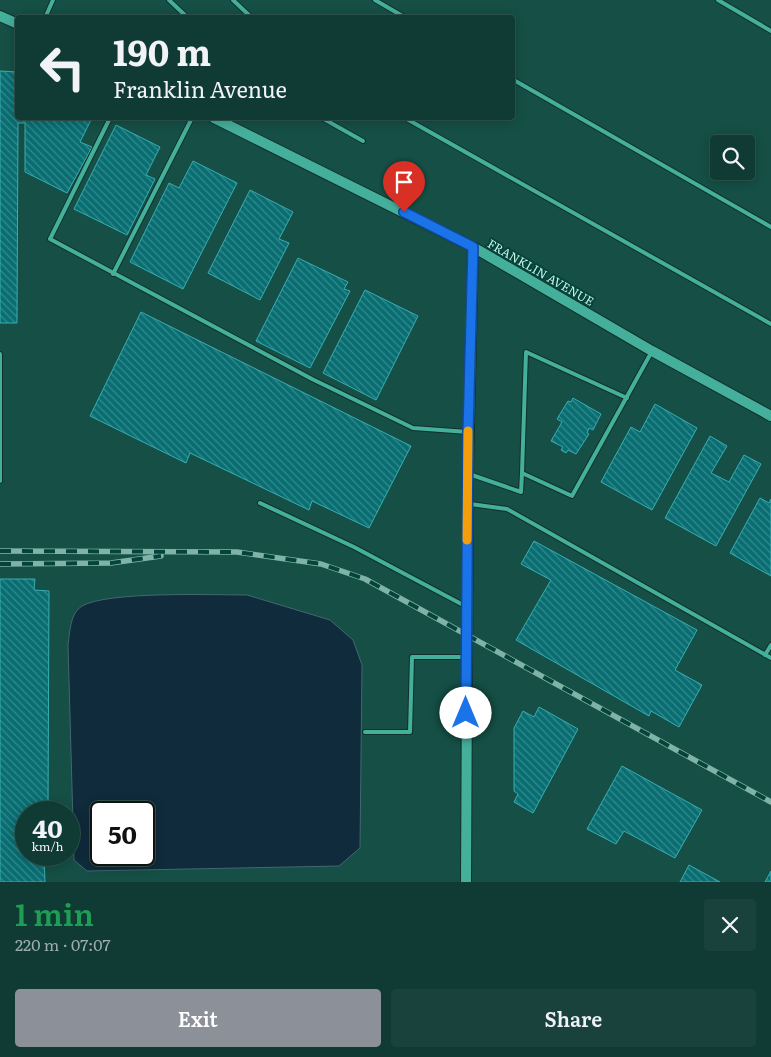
<!DOCTYPE html>
<meta charset="utf-8">
<style>
body{margin:0;font-family:Literata,serif;background:#19423c;color:#f1f3f6;height:100vh;display:flex;flex-direction:column;font-size:19px;white-space:nowrap}
*{box-sizing:border-box;margin:0}
p{font-size:16px;color:#9cadac}
.icon{flex:none;width:28px;height:28px;fill:none;stroke:currentColor;stroke-width:2;stroke-linecap:round;stroke-linejoin:round}
.map{position:relative;height:882px;overflow:hidden}
.sheet{display:flex;flex-direction:column;background:#103b34;flex:1}
.sheet>*{flex:none}
.hud{position:absolute;left:15px;top:15px;width:500px;height:105px;border-radius:5px;box-shadow:0 2px 12px #0003,0 0 0 1px #30554f;background:#103b34;color:#f1f3f6;overflow:hidden}
.fabs{position:absolute;left:710px;top:135px;display:grid;gap:10px}
.fabs a{display:grid;place-items:center;width:45px;height:45px;border-radius:5px;background:#103b34;box-shadow:0 2px 12px #0003,0 0 0 1px #30554f;font-size:25px}
.speed{position:absolute;left:15px;top:801px;display:flex;gap:10px;font-size:25px;font-weight:700;text-align:center}
.speed>*{display:grid;place-content:center;width:65px;height:65px;border-radius:50%;background:#103b34;box-shadow:0 2px 12px #0003,0 0 0 1px #30554f;line-height:1}
.speed small{font-size:12px;font-weight:400}
.speed .limit{border:2px solid #111;border-radius:8px;background:#fff;color:#111}
.pin{position:absolute;display:grid;place-items:center;width:42px;height:42px;color:#fff;margin:-51px -21px;border-radius:50% 50% 50% 0;rotate:-45deg;box-shadow:0 0 5px #0007}
.pin .icon{rotate:45deg}
.me{position:absolute;width:55px;margin:-28px;rotate:0deg;stroke-linejoin:round;filter:drop-shadow(0 0 4px #0008)}
.turn{display:flex;align-items:center;gap:18px;height:105px;padding:0 15px;font-size:22px}
.turn .icon{width:65px;height:65px;stroke-width:2.5}
.turn b{display:block;font-size:35px;line-height:42px}
.round{display:grid;place-items:center;flex:none;width:52px;height:52px;border-radius:5px;background:#19423c}
.headline{display:flex;align-items:center;justify-content:space-between;height:85px;padding:0 15px}
h1{font-size:30px;font-weight:600;line-height:38px;color:#1e9e55}
.cta{display:flex;gap:10px;margin-top:auto;padding:10px 15px}
.cta a{flex:1;height:58px;border-radius:5px;background:#8c9099;color:#fff;font-size:20px;font-weight:600;line-height:58px;text-align:center}
.cta a+a{background:#19423c;color:#f1f3f6}
.map>svg:first-child{display:block}
.water{fill:#0f2b3c;stroke:#456770;fill-rule:evenodd}
.building{fill:url(#building-back-hatch);stroke:#38aeb3}
.lines{fill:none;stroke-linecap:round;stroke-linejoin:round}
.lane-casing{stroke:#10312b;stroke-width:6}
.secondary-casing{stroke:#10312b;stroke-width:12}
.lane{stroke:#44af9b;stroke-width:4}
.secondary{stroke:#44af9b;stroke-width:10}
.rail-casing{stroke:#7fb3a8;stroke-width:5.5}
.rail{stroke:#05443a;stroke-width:4;stroke-dasharray:11;stroke-linecap:butt}
.route-casing{stroke:#114b97;stroke-width:12}
.route{stroke:#1a73e8;stroke-width:9}
.slow{stroke:#f59e0b;stroke-width:9}
.labels{text-anchor:middle;dominant-baseline:central;stroke-width:4;stroke-linejoin:round;paint-order:stroke}
.street-label{font-size:12px;fill:#c4f3e8;stroke:#05443a}
</style>
<div class="map">
<svg width="771" height="882" viewBox="0 0 771 882">
<defs>
<pattern id="building-back-hatch" width="6" height="6" patternUnits="userSpaceOnUse" patternTransform="scale(1.25)"><rect width="6" height="6" fill="#086e72"/><path d="M-1 5l2 2M0 0l6 6M5-1l2 2" fill="none" stroke="#368a8d"/></pattern>
</defs>
<rect width="100%" height="100%" fill="#154f45"/>
<path class="water" d="M 247,595 L 330,620 L 353,640 L 362,665 L 360,848 L 339,866 L 87,871 L 74,860 L 68,644 C 70,632 70,613 82,606 C 108,591 213,595 247,595 ZM 101,812 L 144,812 L 144,855 L 101,855 Z"/>
<g class="building">
<polygon points="0,71 18,72 18,118 92,118 80,142 92,147 67,193 25,172 25,123 18,123 17,323 0,323"/>
<polygon points="116,125 160,147 146,175 155,179 127,235 74,209"/>
<polygon points="193,161 237,183 183,289 130,262 169,183 179,188"/>
<polygon points="250,190 293,212 279,239 289,243 260,300 208,273"/>
<polygon points="298,258 348,282 344,289 350,291 310,368 256,341"/>
<polygon points="365,290 418,316 376,400 323,373"/>
<polygon points="141,312 411,446 369,528 312,501 309,510 190,453 186,463 90,416"/>
<polygon points="573,398 601,414 593,430 589,428 587,433 589,434 576,454 568,450 566,453 561,450 563,447 551,441 562,422 557,419 568,401 571,402"/>
<polygon points="655,404 697,428 652,510 601,482 631,427 640,432"/>
<polygon points="710,436 727,446 711,473 729,482 744,455 761,464 716,546 665,518"/>
<polygon points="760,498 769,503 771,499 771,576 730,553"/>
<polygon points="534,541 697,630 675,670 702,685 679,727 651,711 649,716 516,640 551,580 521,564"/>
<polygon points="0,579 35,579 34,590 49,591 48,812 26,812 26,855 44,855 45,882 0,882"/>
<polygon points="539,707 578,729 533,813 514,802 518,794 514,791 514,728 523,711 534,717"/>
<polygon points="622,766 702,810 675,858 624,831 616,844 587,829"/>
<polygon points="689,865 720,882 680,882"/>
<polygon points="771,871 771,882 765,882"/>
</g>
<g class="lines">
<g class="lane-casing">
<g id="lane">
<polyline points="169,0 188,18"/>
<polyline points="233,0 252,18"/>
<polyline points="375,0 406,18"/>
<polyline points="718,0 771,31"/>
<polyline points="45,18 53,0"/>
<polyline points="512,79 771,227"/>
<polyline points="110,118 50,239 312,379 413,428 468,432"/>
<polyline points="322,118 363,141"/>
<polyline points="405,118 771,324"/>
<polyline points="113,274 192,118"/>
<polyline points="0,354 0,481"/>
<polyline points="522,473 526,352 627,398"/>
<polyline points="469,474 521,492 522,473 572,496 651,353"/>
<polyline points="260,503 354,547 467,607"/>
<polyline points="470,504 507,509 771,658"/>
<polyline points="765,655 771,645"/>
<polyline points="365,732 410,732 412,657 466,657"/>
</g>
</g>
<g class="secondary-casing">
<g id="secondary">
<polyline points="0,16 18,24"/>
<polyline points="214,118 473,247 652,351 771,416"/>
<polyline points="466,882 468,473 473,247"/>
</g>
</g>
<use href="#lane" class="lane"/>
<use href="#secondary" class="secondary"/>
<g class="rail-casing">
<g id="rail">
<polyline points="0,551 237,552 321,564 365,579 771,802"/>
<polyline points="0,564 111,563 161,556"/>
</g>
</g>
<use href="#rail" class="rail"/>
</g>
<g class="lines">
<g class="route-casing">
<polyline id="route" points="404,212 473,247 468,432 466,713"/>
</g>
<use href="#route" class="route"/>
<polyline class="slow" points="467,540 468,431"/>
</g>
<g class="labels">
<g class="street-label">
<text transform="translate(541 272) rotate(30)">FRANKLIN AVENUE</text>
</g>
</g>
</svg>
<div class="fabs">
<a><svg class="icon" aria-label="search" viewBox="0 0 24 24"><circle cx="10" cy="10" r="6"/><path d="M15 15l6 6"/></svg></a>
</div>
<div class="speed"><div>40<small>km/h</small></div><div class="limit">50</div></div>
<div class="pin" style="left:404px;top:212px;background:#d93025"><svg class="icon" aria-label="arrive" viewBox="0 0 24 24"><path d="M6 21V4h12l-3 4 3 4H6"/></svg></div>
<svg class="me" style="left:466px;top:713px" viewBox="-20 -20 40 40"><circle r="19" fill="#fff"/><path d="M0-13L10 11 0 6-10 11z" fill="#1a73e8"/></svg>
<div class="hud">
<div class="turn"><svg class="icon" aria-label="left" viewBox="0 0 24 24"><path d="M17 20v-9H6M10 6l-5 5 5 5"/></svg><div><b>190 m</b>Franklin Avenue</div></div>
</div>
</div>
<section class="sheet">
<div class="headline"><div><h1>1 min</h1><p>220 m · 07:07</p></div><a class="round"><svg class="icon" aria-label="close" viewBox="0 0 24 24"><path d="M6 6l12 12M18 6L6 18"/></svg></a></div>
<div class="cta"><a>Exit</a><a>Share</a></div>
</section>
